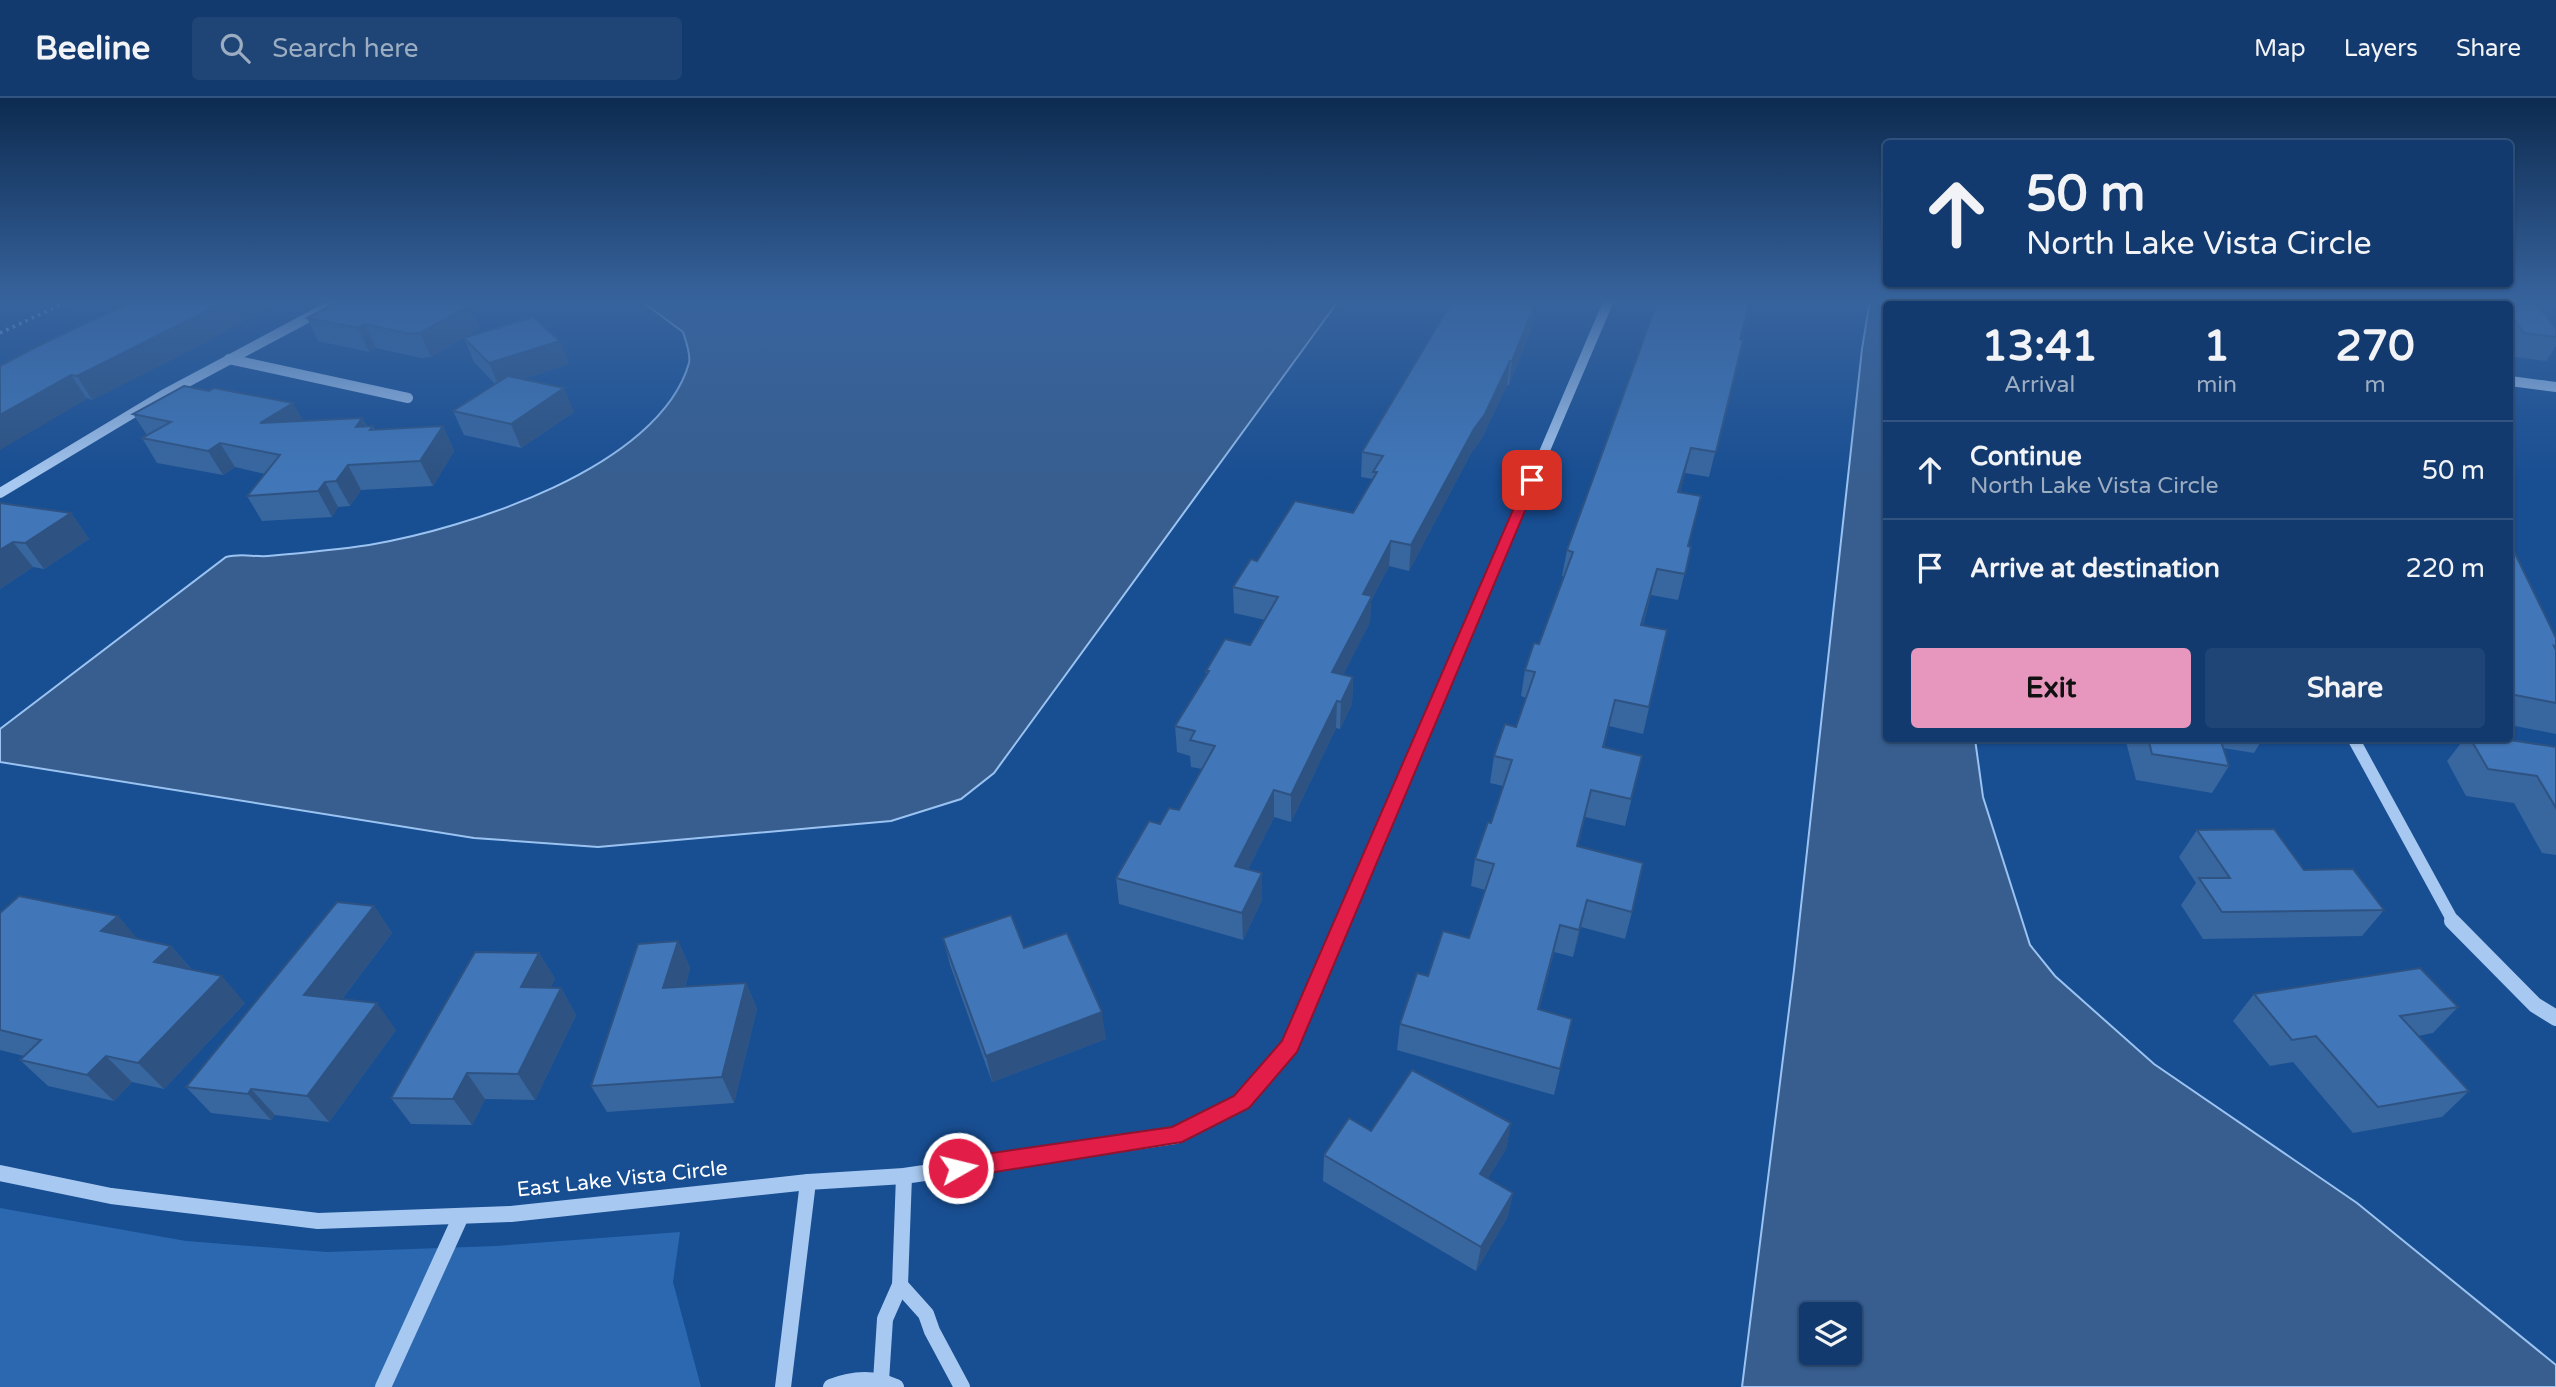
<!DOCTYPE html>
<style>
body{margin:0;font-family:"Varela Round",sans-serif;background:#1f4576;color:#f1f3f6;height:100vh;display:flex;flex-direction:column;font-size:26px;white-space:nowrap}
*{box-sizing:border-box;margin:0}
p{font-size:23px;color:#9cadc2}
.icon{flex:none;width:38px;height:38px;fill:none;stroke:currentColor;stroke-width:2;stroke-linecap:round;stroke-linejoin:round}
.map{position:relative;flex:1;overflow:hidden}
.details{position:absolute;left:1883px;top:203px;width:630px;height:441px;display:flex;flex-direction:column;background:#123a6e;border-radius:7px;box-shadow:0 2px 5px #0004,0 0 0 2px #315481}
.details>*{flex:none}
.banner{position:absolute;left:1883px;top:42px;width:630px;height:147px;border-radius:7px;box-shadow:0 2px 5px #0004,0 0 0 2px #315481;background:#123a6e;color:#f1f3f6;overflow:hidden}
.buttons{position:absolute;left:1799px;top:1204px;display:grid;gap:14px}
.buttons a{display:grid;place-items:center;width:63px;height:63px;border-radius:7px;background:#123a6e;box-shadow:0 2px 5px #0004,0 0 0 2px #315481;font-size:35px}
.pin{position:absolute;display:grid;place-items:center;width:60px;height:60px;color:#fff;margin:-30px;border-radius:14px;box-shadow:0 4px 10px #0006}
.me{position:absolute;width:77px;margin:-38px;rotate:82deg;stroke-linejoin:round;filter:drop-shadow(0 0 5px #0008)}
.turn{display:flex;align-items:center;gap:24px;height:147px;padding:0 28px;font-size:32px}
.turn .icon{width:91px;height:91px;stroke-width:2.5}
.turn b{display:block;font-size:49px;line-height:60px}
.eta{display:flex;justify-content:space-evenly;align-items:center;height:119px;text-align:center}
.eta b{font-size:42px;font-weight:700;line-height:49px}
.action{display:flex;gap:14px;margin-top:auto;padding:14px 28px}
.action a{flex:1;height:80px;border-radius:7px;background:#e797bd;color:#111;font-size:28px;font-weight:700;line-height:80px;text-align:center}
.action a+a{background:#1f4576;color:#f1f3f6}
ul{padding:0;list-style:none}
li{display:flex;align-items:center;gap:21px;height:98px;padding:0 28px;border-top:2px solid #315481}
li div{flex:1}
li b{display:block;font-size:26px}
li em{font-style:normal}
header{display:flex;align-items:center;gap:42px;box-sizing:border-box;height:98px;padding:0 35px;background:#123a6e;border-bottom:2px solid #315481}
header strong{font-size:33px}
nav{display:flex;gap:38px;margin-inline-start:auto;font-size:24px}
.search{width:490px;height:63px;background:#1f4576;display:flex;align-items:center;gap:18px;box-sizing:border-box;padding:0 24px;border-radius:7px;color:#9cadc2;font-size:26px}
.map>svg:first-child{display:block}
.green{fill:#2b68b0}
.water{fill:#375e8f;stroke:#9ac3f2;stroke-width:2;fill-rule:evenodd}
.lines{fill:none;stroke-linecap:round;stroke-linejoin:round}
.path{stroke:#a7c8f0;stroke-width:3.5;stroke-dasharray:2.5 4.5;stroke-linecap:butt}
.minor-far2{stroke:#a7c8f0;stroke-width:10}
.minor-far1{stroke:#a7c8f0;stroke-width:12}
.minor{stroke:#a7c8f0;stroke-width:16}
.wall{fill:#38669f}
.shaded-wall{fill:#2e5382}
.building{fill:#4177b9;stroke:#2e5382;stroke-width:2}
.route{fill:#e11d48;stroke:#92132f;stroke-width:2}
.labels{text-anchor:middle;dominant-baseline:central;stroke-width:5;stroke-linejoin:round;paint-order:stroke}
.near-street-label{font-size:21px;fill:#fff;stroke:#184e92}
</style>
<header>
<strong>Beeline</strong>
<div class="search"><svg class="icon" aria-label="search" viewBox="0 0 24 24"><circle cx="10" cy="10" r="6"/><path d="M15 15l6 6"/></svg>Search here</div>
<nav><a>Map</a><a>Layers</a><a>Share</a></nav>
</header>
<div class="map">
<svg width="2556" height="1289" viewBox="0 0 2556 1289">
<rect width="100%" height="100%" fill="#184e92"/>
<polygon class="green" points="0,1110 186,1143 327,1154 496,1148 680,1134 673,1184 701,1289 0,1289"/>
<g class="water">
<path d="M 640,202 L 1339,202 L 994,675 L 961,701 L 891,723 L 598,749 L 474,740 L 0,664 L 0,631 L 226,459 C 241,455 253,459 268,458 C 302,455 335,452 369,447 C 465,431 659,370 689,265 C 691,257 686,243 683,234 Z"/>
<path d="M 1870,202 L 1970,202 L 1970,206 L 1886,206 L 1886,640 L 1975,641 L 1983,699 L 2030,847 L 2055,878 L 2154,966 L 2357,1105 L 2556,1267 L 2556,1289 L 1742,1289 L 1794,872 L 1862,251 ZM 1811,1216 L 1850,1216 L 1850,1255 L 1811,1255 Z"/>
</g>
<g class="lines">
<polyline class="path" points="0,235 71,202"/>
<g class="minor-far2">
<polyline points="229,261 408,300"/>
<polyline points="2510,283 2556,289"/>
<polyline points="0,395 163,297 341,202"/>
<polyline points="1494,472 1609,202"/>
</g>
<g class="minor-far1">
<polyline points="2353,640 2454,825"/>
<polyline points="1343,825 1494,470"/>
</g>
<g class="minor">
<polyline points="2452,823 2535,907 2556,920"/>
<polyline points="0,1075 111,1098 318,1123 511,1116 808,1084 904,1078 1175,1038 1242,1004 1290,948 1343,823"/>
<polyline points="904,1078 900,1187 926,1216 932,1233 962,1289"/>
<polyline points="881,1283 885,1221 900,1187"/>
<polyline points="383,1289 461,1118"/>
<polyline points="783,1289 808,1084"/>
<path d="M 831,1289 C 853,1280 874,1279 896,1289"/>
</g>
</g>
<g class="wall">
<polygon points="2161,202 2276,202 2273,206 2163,206"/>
<polygon points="2351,202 2405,202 2408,206 2351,206 2352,205"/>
<polygon points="2498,202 2511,202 2556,231 2556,248 2546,263 2510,258 2510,206 2495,206"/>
<polygon points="1535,206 1532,229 1509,287 1507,287 1482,340 1471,355 1409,473 1389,468 1371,503 1370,524 1343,577 1353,579 1352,606 1340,631 1336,630 1291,724 1274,719 1248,771 1262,775 1262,802 1243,842 1119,806 1116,780 1160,726 1179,712 1202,671 1191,669 1190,658 1177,654 1175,628 1206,578 1206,573 1250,547 1265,522 1234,515 1233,489 1257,463 1353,415 1373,381 1361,379 1362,354"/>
<polygon points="307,220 480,230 431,259 421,260 376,250 369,254 318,243"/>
<polygon points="464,240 560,243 569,266 523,281 574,314 521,350 464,337 453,313 495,286 474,264"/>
<polygon points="1740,241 1743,242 1709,379 1685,375 1680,394 1688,448 1691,449 1678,502 1651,497 1643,527 1667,532 1643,636 1609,628 1604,649 1642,658 1625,728 1585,719 1578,748 1632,814 1625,841 1581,829 1573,859 1554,854 1539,912 1572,921 1554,997 1397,952 1400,926 1428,878 1469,840 1485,792 1471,788 1475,761 1491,725 1503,688 1490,685 1494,658 1516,629 1526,600 1521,598 1525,572 1539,546 1564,479 1562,478 1567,452"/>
<polygon points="208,243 92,302 0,268"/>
<polygon points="133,316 303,323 362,320 367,328 373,328 375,332 443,328 454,353 433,388 361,392 350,408 338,409 332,419 262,423 247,398 265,376 235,369 223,377 157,365 142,340 147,337"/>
<polygon points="0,405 71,415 89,441 44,471 33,469 0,491"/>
<polygon points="2510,445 2556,540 2556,636 2510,627"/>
<polygon points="2125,640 2263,640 2254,655 2223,650 2229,668 2212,695 2136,682"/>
<polygon points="2465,640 2497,640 2556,649 2556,757 2542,755 2514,705 2466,698 2447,663"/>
<polygon points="2197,732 2384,812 2362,838 2203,841 2181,807 2196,785 2179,759"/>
<polygon points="374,808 392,835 342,901 396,932 329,1024 275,1017 271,1022 211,1015 186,989"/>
<polygon points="0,815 118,818 137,841 171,848 192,872 245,905 164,991 132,984 114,1003 48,988 20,962 24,958 0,952"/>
<polygon points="943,840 1024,850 1106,941 992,984 950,867"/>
<polygon points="678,843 690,870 685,889 746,885 757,911 734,1005 607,1014 591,988"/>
<polygon points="539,855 555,881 550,890 561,890 576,917 535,1002 485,1001 472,1027 411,1026 391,1000"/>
<polygon points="2254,896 2458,909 2433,935 2418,938 2469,993 2442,1019 2353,1035 2293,964 2270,968 2233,923"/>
<polygon points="1511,1025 1506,1051 1488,1080 1513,1095 1507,1120 1476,1173 1323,1083 1324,1057 1371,1033"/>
</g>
<g class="shaded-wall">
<polygon points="229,202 283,202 208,243 92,302 77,278"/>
<polygon points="1535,206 1532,229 1509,287 1512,263"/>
<polygon points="470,207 480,230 431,259 420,235"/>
<polygon points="365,226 376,250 369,254 358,230"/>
<polygon points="560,243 569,266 499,289 489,265"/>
<polygon points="1510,263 1507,287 1482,340 1471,355 1409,473 1411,447"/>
<polygon points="71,277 87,301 0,352 0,317"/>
<polygon points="564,290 574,314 521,350 511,326"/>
<polygon points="293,305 307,329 260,325"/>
<polygon points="362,320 375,344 356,329"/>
<polygon points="443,328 454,353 433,388 420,363"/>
<polygon points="220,345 235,369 223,377 208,353"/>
<polygon points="1691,350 1685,375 1673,420 1678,394"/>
<polygon points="348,367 361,392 350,408 336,383"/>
<polygon points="325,384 338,409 332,419 318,393"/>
<polygon points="71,415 89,441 44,471 25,445"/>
<polygon points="1391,443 1389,468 1371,503 1370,524 1331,601 1332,574 1363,496"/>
<polygon points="13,444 33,469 0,491 0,452"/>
<polygon points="1657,471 1651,497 1635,553 1641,527"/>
<polygon points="1353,579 1352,606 1340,631 1341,604"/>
<polygon points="1337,603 1336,630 1291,724 1291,697"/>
<polygon points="1274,692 1274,719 1236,795 1235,768"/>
<polygon points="1591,692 1585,719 1571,774 1577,748"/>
<polygon points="1262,775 1262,802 1243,842 1242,815"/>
<polygon points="1587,802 1581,829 1573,859 1579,832"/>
<polygon points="374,808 392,835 325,923 304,897"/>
<polygon points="118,818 141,845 101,833"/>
<polygon points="1560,827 1554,854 1532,938 1538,911"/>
<polygon points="678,843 690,870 677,916 663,890"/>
<polygon points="171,848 194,875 154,864"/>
<polygon points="539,855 555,881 537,916 521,889"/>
<polygon points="222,878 245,905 164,991 138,965"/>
<polygon points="746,885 757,911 734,1005 722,979"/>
<polygon points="561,890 576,917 535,1002 518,976"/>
<polygon points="377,905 396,932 329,1024 307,998"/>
<polygon points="1102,914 1106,941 992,984 986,958"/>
<polygon points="106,958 132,984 114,1003 87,977"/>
<polygon points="467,975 485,1001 472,1027 453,1001"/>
<polygon points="251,991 275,1017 271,1022 248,996"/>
<polygon points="1511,1025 1506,1051 1475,1101 1480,1076"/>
<polygon points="1513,1095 1507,1120 1476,1173 1481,1149"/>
</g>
<g class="building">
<polygon points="135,202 229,202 77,278 71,277 0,317 0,268 36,249"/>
<polygon points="341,202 444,202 470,207 420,235 410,236 365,226 358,230 307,220"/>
<polygon points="1453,202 1510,202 1535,206 1512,263 1510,263 1485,316 1474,331 1411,447 1391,443 1363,496 1372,498 1332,574 1353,579 1341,604 1337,603 1291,697 1274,692 1235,768 1262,775 1242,815 1116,780 1149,723 1160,726 1169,710 1179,712 1215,648 1190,642 1195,633 1175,628 1209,573 1206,573 1225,541 1250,547 1278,499 1233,489 1251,461 1257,463 1295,403 1353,415 1377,374 1373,374 1383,358 1362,354"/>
<polygon points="1658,202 1750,202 1740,241 1743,242 1716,354 1691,350 1678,394 1701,398 1688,448 1691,449 1685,476 1657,471 1641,527 1667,532 1649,609 1615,602 1603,649 1642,658 1631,701 1591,692 1577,748 1643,765 1632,814 1587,802 1579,832 1560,827 1538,911 1572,921 1560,971 1400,926 1417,875 1428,878 1443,833 1469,840 1494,766 1475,761 1488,724 1491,725 1512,662 1494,658 1505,626 1516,629 1535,574 1525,572 1534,545 1539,546 1573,454 1567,452"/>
<polygon points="2186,202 2217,202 2214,206 2189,206"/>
<polygon points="2373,202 2405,202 2408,206 2375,206"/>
<polygon points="2500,202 2511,202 2536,205 2556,231 2556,239 2524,235 2510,215 2510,206 2503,206"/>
<polygon points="533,219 560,243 489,265 464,240"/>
<polygon points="508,278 564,290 511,326 453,313"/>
<polygon points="184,288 209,293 214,290 293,305 260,325 362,320 356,329 373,328 370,332 443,328 420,363 348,367 336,383 325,384 318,393 247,398 280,357 220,345 208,353 142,340 171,324 133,316"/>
<polygon points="0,405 71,415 25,445 13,444 0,452"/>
<polygon points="2510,445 2556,540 2556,549 2554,548 2556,552 2556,605 2510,596"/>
<polygon points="2148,640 2220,640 2229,668 2152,656"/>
<polygon points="2470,640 2497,640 2556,649 2556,710 2537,678 2488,671"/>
<polygon points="2274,731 2304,772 2353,771 2384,812 2222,814 2199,780 2230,780 2197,732"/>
<polygon points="19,798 118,818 101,833 171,848 154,864 222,878 138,965 106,958 87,977 20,962 41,942 0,932 0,815"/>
<polygon points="337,804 374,808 304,897 377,905 307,998 251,991 248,996 186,989"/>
<polygon points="1011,817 1024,850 1067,835 1102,914 986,958 943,840"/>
<polygon points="678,843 663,890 746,885 722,979 591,988 638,846"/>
<polygon points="475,854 539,855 521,889 561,890 518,976 467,975 453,1001 391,1000"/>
<polygon points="2420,870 2458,909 2400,918 2469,993 2378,1009 2316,938 2292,942 2254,896"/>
<polygon points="1412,972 1511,1025 1480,1076 1513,1095 1481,1149 1324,1057 1349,1020 1371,1033"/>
</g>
<linearGradient id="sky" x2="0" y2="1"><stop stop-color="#0d2b50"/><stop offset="0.53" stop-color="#37639d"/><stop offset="1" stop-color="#37639d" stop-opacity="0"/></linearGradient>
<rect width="2556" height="383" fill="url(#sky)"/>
<polygon class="route" points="1532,379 1538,382 1297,954 1249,1010 1182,1044 958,1080 951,1077 948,1070 951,1063 958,1060 1172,1029 1234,998 1282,943 1526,382"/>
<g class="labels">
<g class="near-street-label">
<text transform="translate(622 1081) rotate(-6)">East Lake Vista Circle</text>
</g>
</g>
</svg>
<div class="buttons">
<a><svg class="icon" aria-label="layers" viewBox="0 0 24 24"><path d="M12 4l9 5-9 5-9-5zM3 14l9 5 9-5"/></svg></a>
</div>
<div class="pin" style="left:1532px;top:382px;background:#d93025"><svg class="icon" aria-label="arrive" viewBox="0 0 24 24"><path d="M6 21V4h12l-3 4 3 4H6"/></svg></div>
<svg class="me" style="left:958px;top:1070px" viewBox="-20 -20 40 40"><circle r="17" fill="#e11d48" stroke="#fff" stroke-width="3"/><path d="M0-11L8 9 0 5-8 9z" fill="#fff"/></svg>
<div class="banner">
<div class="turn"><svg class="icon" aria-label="ahead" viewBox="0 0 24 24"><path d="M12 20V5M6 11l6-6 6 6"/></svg><div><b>50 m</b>North Lake Vista Circle</div></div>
</div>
<section class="details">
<div class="eta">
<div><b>13:41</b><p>Arrival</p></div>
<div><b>1</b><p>min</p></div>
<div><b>270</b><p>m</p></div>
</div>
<ul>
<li><svg class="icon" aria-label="ahead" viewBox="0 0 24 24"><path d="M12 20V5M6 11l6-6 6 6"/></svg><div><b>Continue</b><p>North Lake Vista Circle</p></div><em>50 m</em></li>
<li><svg class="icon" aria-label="arrive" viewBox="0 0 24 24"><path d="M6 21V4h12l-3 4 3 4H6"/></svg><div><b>Arrive at destination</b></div><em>220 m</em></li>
</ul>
<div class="action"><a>Exit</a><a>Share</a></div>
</section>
</div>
